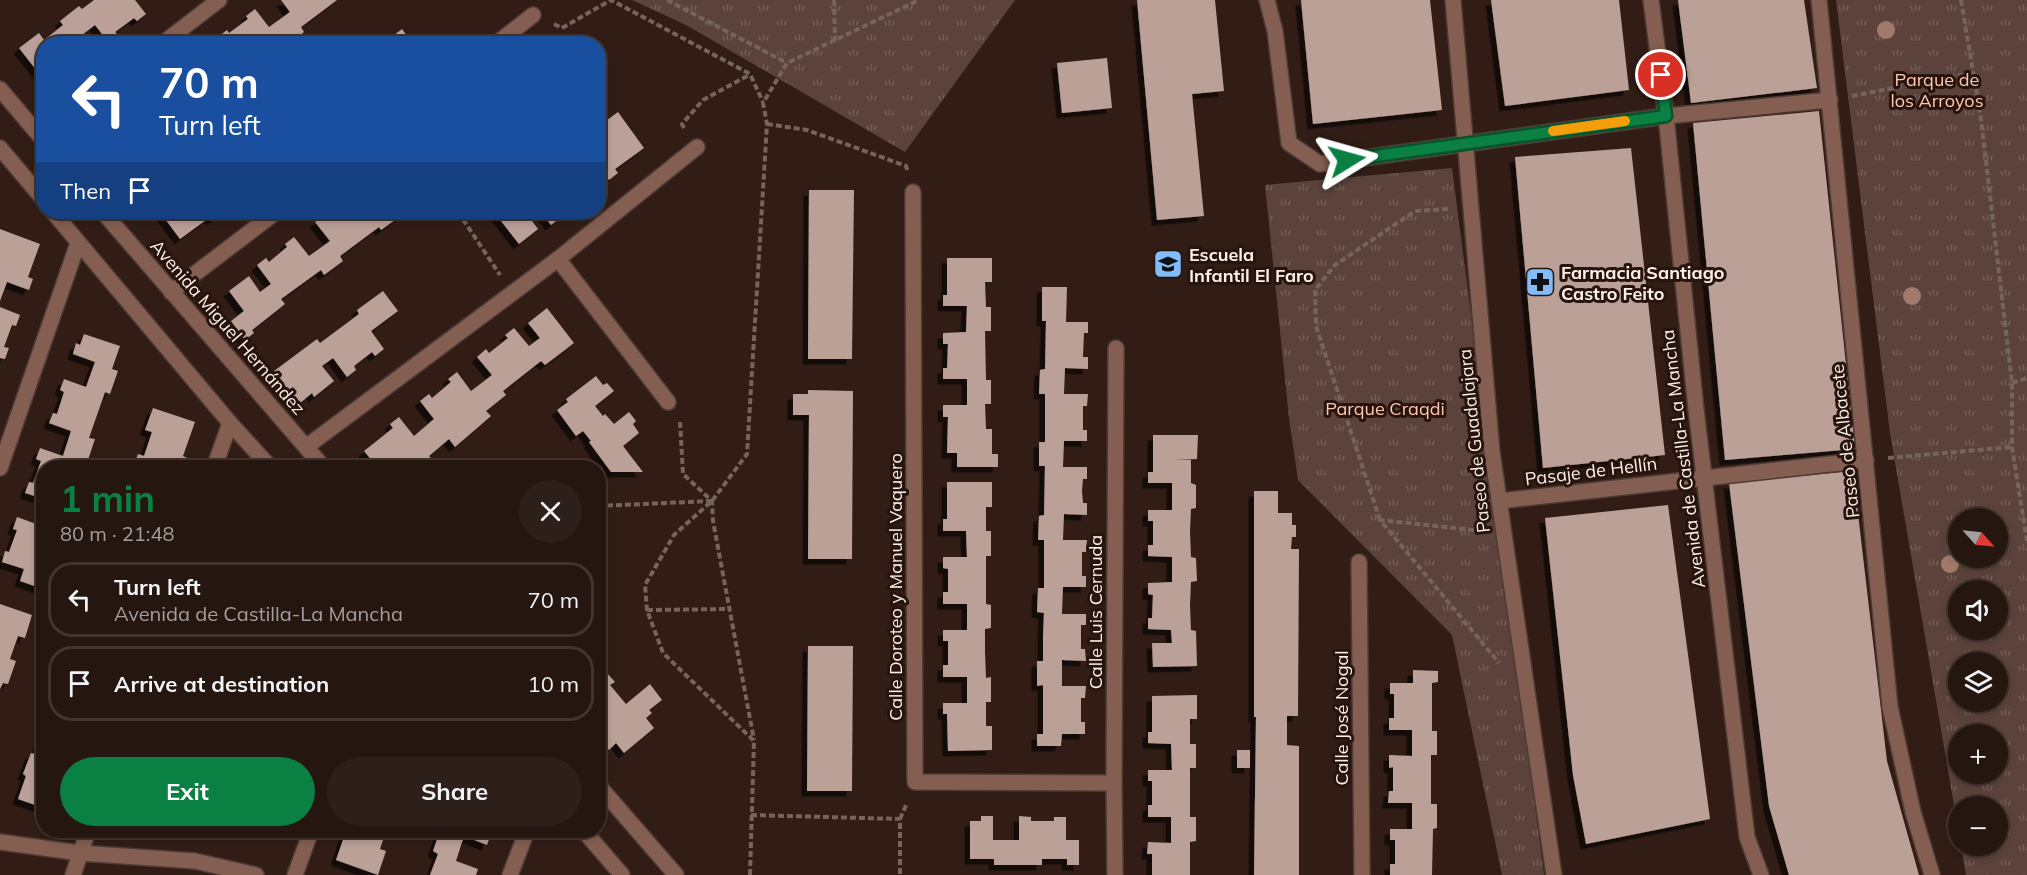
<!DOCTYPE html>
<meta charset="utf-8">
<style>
body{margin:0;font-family:Mulish,sans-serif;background:#2d1f19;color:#f1f3f6;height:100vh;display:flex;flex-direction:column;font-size:22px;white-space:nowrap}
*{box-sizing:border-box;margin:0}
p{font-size:20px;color:#a39f9f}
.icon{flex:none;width:33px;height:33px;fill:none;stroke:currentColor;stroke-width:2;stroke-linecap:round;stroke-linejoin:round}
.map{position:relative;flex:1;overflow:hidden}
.sheet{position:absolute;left:36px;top:460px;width:570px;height:378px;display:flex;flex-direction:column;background:#251610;border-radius:24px;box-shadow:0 3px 9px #0003,0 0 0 2px #423530}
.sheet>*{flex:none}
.hud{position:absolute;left:36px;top:36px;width:570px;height:183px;border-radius:24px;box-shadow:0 3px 9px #0003,0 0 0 2px #423530;background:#1a4fa0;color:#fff;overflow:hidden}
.needle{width:39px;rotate:117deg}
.controls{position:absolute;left:1948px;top:508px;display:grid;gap:12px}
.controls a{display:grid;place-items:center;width:60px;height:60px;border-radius:50%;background:#251610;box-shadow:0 3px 9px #0003,0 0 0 2px #423530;font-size:30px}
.pin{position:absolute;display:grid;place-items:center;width:51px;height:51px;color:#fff;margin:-26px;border:3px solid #fff;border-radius:50%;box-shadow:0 2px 6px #0007}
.me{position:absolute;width:66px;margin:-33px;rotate:82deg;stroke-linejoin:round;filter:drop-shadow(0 0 4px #0008)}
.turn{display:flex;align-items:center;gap:21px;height:126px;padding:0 24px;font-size:27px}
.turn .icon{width:78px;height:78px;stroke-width:2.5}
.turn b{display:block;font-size:42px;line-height:51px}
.then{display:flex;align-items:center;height:57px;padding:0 24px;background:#0003;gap:12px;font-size:22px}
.round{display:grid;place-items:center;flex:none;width:63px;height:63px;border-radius:32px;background:#2d1f19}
.summary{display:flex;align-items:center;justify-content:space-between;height:102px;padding:0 24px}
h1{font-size:36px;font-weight:700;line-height:45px;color:#0b8043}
.action{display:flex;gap:12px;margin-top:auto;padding:12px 24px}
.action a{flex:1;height:69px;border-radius:36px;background:#0b8043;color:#fff;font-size:24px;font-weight:700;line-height:69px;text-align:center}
.action a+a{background:#2d1f19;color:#f1f3f6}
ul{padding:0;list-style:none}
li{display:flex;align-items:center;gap:18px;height:75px;margin:0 12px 9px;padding:0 12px;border:3px solid #423530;border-radius:24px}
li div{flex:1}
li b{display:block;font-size:22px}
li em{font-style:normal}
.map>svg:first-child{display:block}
.park{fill:url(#park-tufts);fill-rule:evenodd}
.building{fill:#baa097;filter:url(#shadow)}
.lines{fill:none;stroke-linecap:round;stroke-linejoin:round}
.street-casing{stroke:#4e3b34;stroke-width:18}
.path{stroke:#75635d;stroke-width:4;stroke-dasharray:6 3;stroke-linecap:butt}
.street{stroke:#845f51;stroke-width:15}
.tree{fill:#a27a6c}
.route-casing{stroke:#07532c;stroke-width:15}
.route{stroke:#0b8043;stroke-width:10}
.slow{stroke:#f59e0b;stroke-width:10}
.labels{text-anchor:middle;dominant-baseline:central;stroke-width:6;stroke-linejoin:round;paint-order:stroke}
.park-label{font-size:18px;fill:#ffc6b2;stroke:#27140d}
.poi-label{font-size:18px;font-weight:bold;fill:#fef0eb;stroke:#27140d;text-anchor:start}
.street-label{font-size:18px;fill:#fef0eb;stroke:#27140d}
</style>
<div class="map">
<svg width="2027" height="875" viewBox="0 0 2027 875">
<defs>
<pattern id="park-tufts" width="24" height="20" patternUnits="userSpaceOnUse" patternTransform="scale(1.5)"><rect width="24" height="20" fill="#5b433b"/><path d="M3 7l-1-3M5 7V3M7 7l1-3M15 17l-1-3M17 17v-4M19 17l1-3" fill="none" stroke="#745e58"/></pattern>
<filter id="shadow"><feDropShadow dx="-5.5" dy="5.5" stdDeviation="0" flood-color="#0009"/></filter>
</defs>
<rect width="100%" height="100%" fill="#311d16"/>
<g class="park">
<polygon points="632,0 1015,0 905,152 686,25"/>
<path d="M 1836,0 L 2027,0 L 2027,875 L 1966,875 L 1961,846 L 1998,846 L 1998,807 L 1959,807 L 1959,834 L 1890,433 ZM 1959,519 L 1998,519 L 1998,558 L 1959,558 ZM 1959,591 L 1998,591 L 1998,630 L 1959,630 ZM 1959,663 L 1998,663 L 1998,702 L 1959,702 ZM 1959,735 L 1998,735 L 1998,774 L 1959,774 Z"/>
<polygon points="1452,168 1544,875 1502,875 1452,635 1298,480 1289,418 1265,185"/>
</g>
<g class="building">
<polygon points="94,0 135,0 146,14 137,21 134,18 115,32 118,35 109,43 95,25 74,41 76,44 44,44 44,80 19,48 39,33 44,40 63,25 60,21 79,6 82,9"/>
<polygon points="281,0 337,0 301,27 304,32 290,44 222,44 218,37 227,30 229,33 248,19 246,16 255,9 269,27 290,12"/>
<polygon points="1137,0 1215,0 1224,91 1192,94 1204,216 1157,220"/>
<polygon points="1301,0 1430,0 1442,110 1313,124"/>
<polygon points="1491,0 1619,0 1629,90 1505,106"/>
<polygon points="1678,0 1804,0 1817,88 1691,103"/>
<polygon points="402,29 413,44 374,44 382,38 385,42"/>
<polygon points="1107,58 1112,108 1062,113 1057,63"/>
<polygon points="1819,111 1855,449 1725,460 1693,123"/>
<polygon points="618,112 644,148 615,169 618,173 609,180 598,166 598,135 603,132 599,126"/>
<polygon points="1631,148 1665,455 1543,468 1515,157"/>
<polygon points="809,190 854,190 852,359 808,359"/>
<polygon points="160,212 219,212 221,214 212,220 210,217 180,239"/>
<polygon points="336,212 406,212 381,230 379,227 340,256 343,261 324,275 321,270 281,299 285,304 252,330 254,333 245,340 231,321 244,311 229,291 249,276 260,292 271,284 257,265 266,258 269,262 287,247 285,244 294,237 309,256 330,241 315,222 325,215 327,218"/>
<polygon points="494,212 529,212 526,213 538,229 519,244"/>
<polygon points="541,212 560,212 557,214 560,218 551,225"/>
<polygon points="0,229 40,244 28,277 33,279 29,290 7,282 0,301"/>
<polygon points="947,258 992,258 992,282 985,282 986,307 991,307 991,331 985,331 986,380 991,380 991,404 985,404 986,429 992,429 992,454 998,454 998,467 957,467 957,453 947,453 948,417 943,417 943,405 967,405 967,379 943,379 943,368 947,368 948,344 943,344 943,333 966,332 967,306 943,306 943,295 947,295"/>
<polygon points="1042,287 1067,287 1066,322 1088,322 1088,333 1084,333 1083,357 1088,357 1088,369 1065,368 1064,394 1088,394 1087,406 1083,406 1083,430 1087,430 1087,441 1064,441 1063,467 1087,467 1087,479 1083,479 1082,491 1083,503 1087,503 1087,515 1064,514 1063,540 1087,540 1086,552 1082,552 1082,576 1086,576 1086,587 1063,587 1062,614 1086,614 1086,625 1081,625 1081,649 1085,649 1086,661 1062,660 1062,686 1086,686 1085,698 1081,698 1081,722 1085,722 1085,734 1062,734 1061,746 1037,746 1037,734 1043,734 1043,685 1037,686 1037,661 1043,661 1043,636 1044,613 1037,612 1038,588 1044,588 1044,540 1038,540 1039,516 1044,515 1045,466 1039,466 1039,442 1045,442 1045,394 1039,394 1040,370 1045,369 1046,321 1042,321"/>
<polygon points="383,291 398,311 371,331 384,349 375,356 372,352 354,366 356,370 347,377 333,358 322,366 334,381 314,397 312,393 299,404 274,371 317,339 320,343 359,314 357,310"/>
<polygon points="0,307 20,315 16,326 12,325 4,347 9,348 5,359 0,358"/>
<polygon points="547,308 574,343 545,365 541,361 503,391 506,395 486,411 491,416 455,447 449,439 429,456 435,463 429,468 378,468 364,451 393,428 390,424 399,417 414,436 434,419 420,401 429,394 432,398 451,382 448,379 457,372 471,391 492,375 477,357 486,349 489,353 508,338 505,335 514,328 529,346 540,338 528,323"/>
<polygon points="84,334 120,346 112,369 118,371 110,394 105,392 89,438 95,439 87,463 81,461 79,468 44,468 44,499 25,493 29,482 33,483 41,461 36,459 40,448 63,456 71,431 49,423 53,413 57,414 64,392 60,390 64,379 86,387 95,362 73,354 76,343 80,345"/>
<polygon points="596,376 603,385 607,383 614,391 595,406 603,416 605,414 614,424 629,412 636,421 633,424 639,433 623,446 643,472 611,472 589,442 591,441 583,431 576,436 557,410 568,402 566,399"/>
<polygon points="808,390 853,391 852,559 808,559 809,415 793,415 793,394 808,394"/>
<polygon points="153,408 195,422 183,456 187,458 184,468 161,461 159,468 133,468 138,454 144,456 152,432 145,430"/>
<polygon points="1153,435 1198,435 1197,459 1174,460 1191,460 1191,483 1196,485 1196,508 1191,509 1190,532 1191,557 1196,558 1197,581 1191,582 1190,605 1191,630 1196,631 1197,666 1153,667 1152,643 1172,643 1171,630 1148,629 1148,618 1152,618 1153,595 1148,594 1148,583 1172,582 1172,557 1148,556 1148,545 1153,545 1153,521 1148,521 1148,510 1172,510 1172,483 1148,483 1148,472 1153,472"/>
<polygon points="1853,471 1887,761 1919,875 1789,875 1769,806 1729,483"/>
<polygon points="947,482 992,482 992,507 986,507 986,531 991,531 991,556 986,556 986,604 991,605 991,628 985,629 985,652 986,678 991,677 991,702 986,702 986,726 992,726 992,750 948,751 947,714 943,714 943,703 967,703 967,677 943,677 943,665 948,665 948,641 943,641 943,630 967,630 967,604 943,604 943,592 948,592 948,569 943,568 943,557 967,557 966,531 943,531 943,519 947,519"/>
<polygon points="1254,491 1278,491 1278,513 1292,513 1292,525 1296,525 1296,537 1292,537 1291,549 1299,549 1298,716 1287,716 1287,745 1299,746 1299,875 1254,875 1256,717 1254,717"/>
<polygon points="1668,505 1710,819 1586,844 1573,775 1545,518"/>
<polygon points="44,513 44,570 42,576 44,576 43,589 20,581 24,569 2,562 5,551 9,552 17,530 13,529 17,517 39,525"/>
<polygon points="0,604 32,615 25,638 18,636 10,659 16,661 8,684 3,683 0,689"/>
<polygon points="808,646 853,646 852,791 807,791"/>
<polygon points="598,663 615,682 610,685 626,704 650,684 662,700 649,710 652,713 646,718 654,728 624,753 616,743 609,750 601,740 605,738 598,730"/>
<polygon points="1413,670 1438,671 1438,682 1432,683 1432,731 1437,731 1437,755 1431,755 1431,804 1437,804 1437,828 1433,829 1432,875 1390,875 1390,864 1395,864 1395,840 1390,840 1390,829 1412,829 1412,803 1388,803 1389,791 1393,791 1393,767 1389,768 1389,755 1412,756 1412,730 1389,730 1389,718 1394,718 1394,694 1390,694 1390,683 1413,683"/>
<polygon points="1197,695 1197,719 1190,719 1190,744 1196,744 1196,768 1190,768 1190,817 1196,817 1196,841 1190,842 1190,875 1152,875 1152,854 1147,854 1148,842 1171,843 1171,817 1148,817 1148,805 1152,805 1152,781 1148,781 1148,770 1172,770 1171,744 1148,743 1148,732 1152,732 1152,696"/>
<polygon points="44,730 44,808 18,799 26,776 23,774 31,753 35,754"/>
<rect x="1237" y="750" width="13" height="18"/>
<polygon points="981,816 993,816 993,840 1019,840 1019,816 1031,817 1031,821 1054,821 1054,817 1066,817 1066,840 1079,840 1079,865 1067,865 1067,859 1042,859 1042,865 994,865 994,859 970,859 970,821 981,821"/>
<polygon points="346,831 386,831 380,849 386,851 378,875 336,860"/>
<polygon points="440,831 487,831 491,833 487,845 464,836 456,861 478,869 476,875 430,875 438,854 433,851"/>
</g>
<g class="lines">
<g class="street-casing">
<g id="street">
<polyline points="1267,0 1275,31 1289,143 1320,164 1666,116 1830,100"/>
<polyline points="1453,0 1492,452 1554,875"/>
<polyline points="1651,0 1666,116 1696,409 1747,837 1761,875"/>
<polyline points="1819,0 1890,707 1913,812 1932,875"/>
<polyline points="162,44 219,0"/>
<polyline points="496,44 533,15"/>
<polyline points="0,89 44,141"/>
<polyline points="0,148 44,200"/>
<polyline points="913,192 915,782 1114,783"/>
<polyline points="53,212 230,423 271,468"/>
<polyline points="103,212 324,468"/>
<polyline points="558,259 668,402"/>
<polyline points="171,292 276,212"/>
<polyline points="306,447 558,259 697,147"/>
<polyline points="0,468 78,243"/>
<polyline points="214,468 230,423"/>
<polyline points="1499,501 1866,460"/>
<polyline points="1359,562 1362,875"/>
<polyline points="598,785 676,875"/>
<polyline points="584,831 622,875"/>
<polyline points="0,842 80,853 195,861 256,875"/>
<polyline points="73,875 88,831"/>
<polyline points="295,875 311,831"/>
<polyline points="510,875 527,831"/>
<polyline points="1115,875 1114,783 1116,348"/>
</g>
</g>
<g class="path">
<polyline points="667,0 787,63"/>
<polyline points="834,0 835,41"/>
<polyline points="1961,0 1981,119 2012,383 2012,447 2027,541"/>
<polyline points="554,24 562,28 611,0 750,74 763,102"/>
<polyline points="1852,96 1972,73"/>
<polyline points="767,124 807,130 906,166 908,172"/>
<polyline points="684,128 682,124 703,100 749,75"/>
<polyline points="458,212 500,275"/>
<polyline points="2012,383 2027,378"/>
<polyline points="680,422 683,474 712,501 713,521 754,740"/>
<polyline points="1888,458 2012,447"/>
<polyline points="598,506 711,501"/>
<polyline points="1380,520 1316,326 1315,290 1335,265 1415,211 1448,209"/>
<polyline points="1483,531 1380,520 1499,663"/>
<polyline points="647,610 729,609"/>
<polyline points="751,815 900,819 900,875"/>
<polyline points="900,819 907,803"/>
<polyline points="750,875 754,741 663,653 647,610 645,585 674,535 712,501 747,454 767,124 763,103 787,63 919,0"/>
</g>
<use href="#street" class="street"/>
</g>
<g class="tree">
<circle cx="1886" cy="30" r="9"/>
<circle cx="1912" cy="296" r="9"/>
<circle cx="1950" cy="564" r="9"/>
</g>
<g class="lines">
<g class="route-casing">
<polyline id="route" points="1347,160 1666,116 1661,75"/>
</g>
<use href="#route" class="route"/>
<polyline class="slow" points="1553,131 1625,121"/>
</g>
<defs>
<g id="school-square" transform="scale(1.5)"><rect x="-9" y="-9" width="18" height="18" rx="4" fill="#82bcfa" stroke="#27140d"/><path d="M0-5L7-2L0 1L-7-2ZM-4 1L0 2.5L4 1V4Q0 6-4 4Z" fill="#111"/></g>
<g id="pharmacy-square" transform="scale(1.5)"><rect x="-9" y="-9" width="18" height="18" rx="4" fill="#82bcfa" stroke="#27140d"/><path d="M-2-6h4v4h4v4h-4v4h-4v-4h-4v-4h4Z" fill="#111"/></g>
</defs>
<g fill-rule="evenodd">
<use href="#school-square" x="1168" y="264"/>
<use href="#pharmacy-square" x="1540" y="282"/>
</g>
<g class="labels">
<g class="park-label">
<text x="1937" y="79">Parque de<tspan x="1937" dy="21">los Arroyos</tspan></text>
<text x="1385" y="408">Parque Craqdi</text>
</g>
<g class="poi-label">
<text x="1189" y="254">Escuela<tspan x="1189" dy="21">Infantil El Faro</tspan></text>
<text x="1561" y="272">Farmacia Santiago<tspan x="1561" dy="21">Castro Feito</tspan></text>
</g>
<g class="street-label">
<text transform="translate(228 327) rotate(49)">Avenida Miguel Hernández</text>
<text transform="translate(1474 441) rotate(-96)">Paseo de Guadalajara</text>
<text transform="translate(1845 441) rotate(-96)">Paseo de Albacete</text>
<text transform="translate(1683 459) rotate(-97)">Avenida de Castilla-La Mancha</text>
<text transform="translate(1591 471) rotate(-7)">Pasaje de Hellín</text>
<text transform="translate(895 587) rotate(-90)">Calle Doroteo y Manuel Vaquero</text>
<text transform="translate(1095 612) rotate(-90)">Calle Luis Cernuda</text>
<text transform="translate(1341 718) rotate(-90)">Calle José Nogal</text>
</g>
</g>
</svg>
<div class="controls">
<a><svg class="needle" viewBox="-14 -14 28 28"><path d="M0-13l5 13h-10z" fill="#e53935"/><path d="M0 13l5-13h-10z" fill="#a39f9f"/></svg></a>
<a><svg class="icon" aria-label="sound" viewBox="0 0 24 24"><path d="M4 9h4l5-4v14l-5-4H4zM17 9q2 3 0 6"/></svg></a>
<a><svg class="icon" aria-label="layers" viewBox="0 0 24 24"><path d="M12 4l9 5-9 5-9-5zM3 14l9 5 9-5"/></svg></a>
<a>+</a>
<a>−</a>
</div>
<div class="pin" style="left:1661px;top:75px;background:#d93025"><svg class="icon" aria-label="arrive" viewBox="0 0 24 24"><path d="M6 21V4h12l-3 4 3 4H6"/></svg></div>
<svg class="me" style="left:1347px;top:160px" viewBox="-20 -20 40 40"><path d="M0-17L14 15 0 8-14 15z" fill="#0b8043" stroke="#fff" stroke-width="4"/></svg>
<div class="hud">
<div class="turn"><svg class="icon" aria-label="left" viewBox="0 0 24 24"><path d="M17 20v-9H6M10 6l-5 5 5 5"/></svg><div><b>70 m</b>Turn left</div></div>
<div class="then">Then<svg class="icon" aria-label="arrive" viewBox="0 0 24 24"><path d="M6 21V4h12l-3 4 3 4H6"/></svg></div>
</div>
<section class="sheet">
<div class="summary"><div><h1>1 min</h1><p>80 m · 21:48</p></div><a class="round"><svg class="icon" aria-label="close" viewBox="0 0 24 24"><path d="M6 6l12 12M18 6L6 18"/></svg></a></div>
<ul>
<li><svg class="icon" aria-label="left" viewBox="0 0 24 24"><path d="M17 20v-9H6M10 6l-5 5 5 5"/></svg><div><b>Turn left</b><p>Avenida de Castilla-La Mancha</p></div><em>70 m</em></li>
<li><svg class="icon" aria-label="arrive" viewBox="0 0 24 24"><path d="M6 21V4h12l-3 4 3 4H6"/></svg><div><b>Arrive at destination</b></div><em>10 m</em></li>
</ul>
<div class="action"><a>Exit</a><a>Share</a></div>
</section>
</div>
